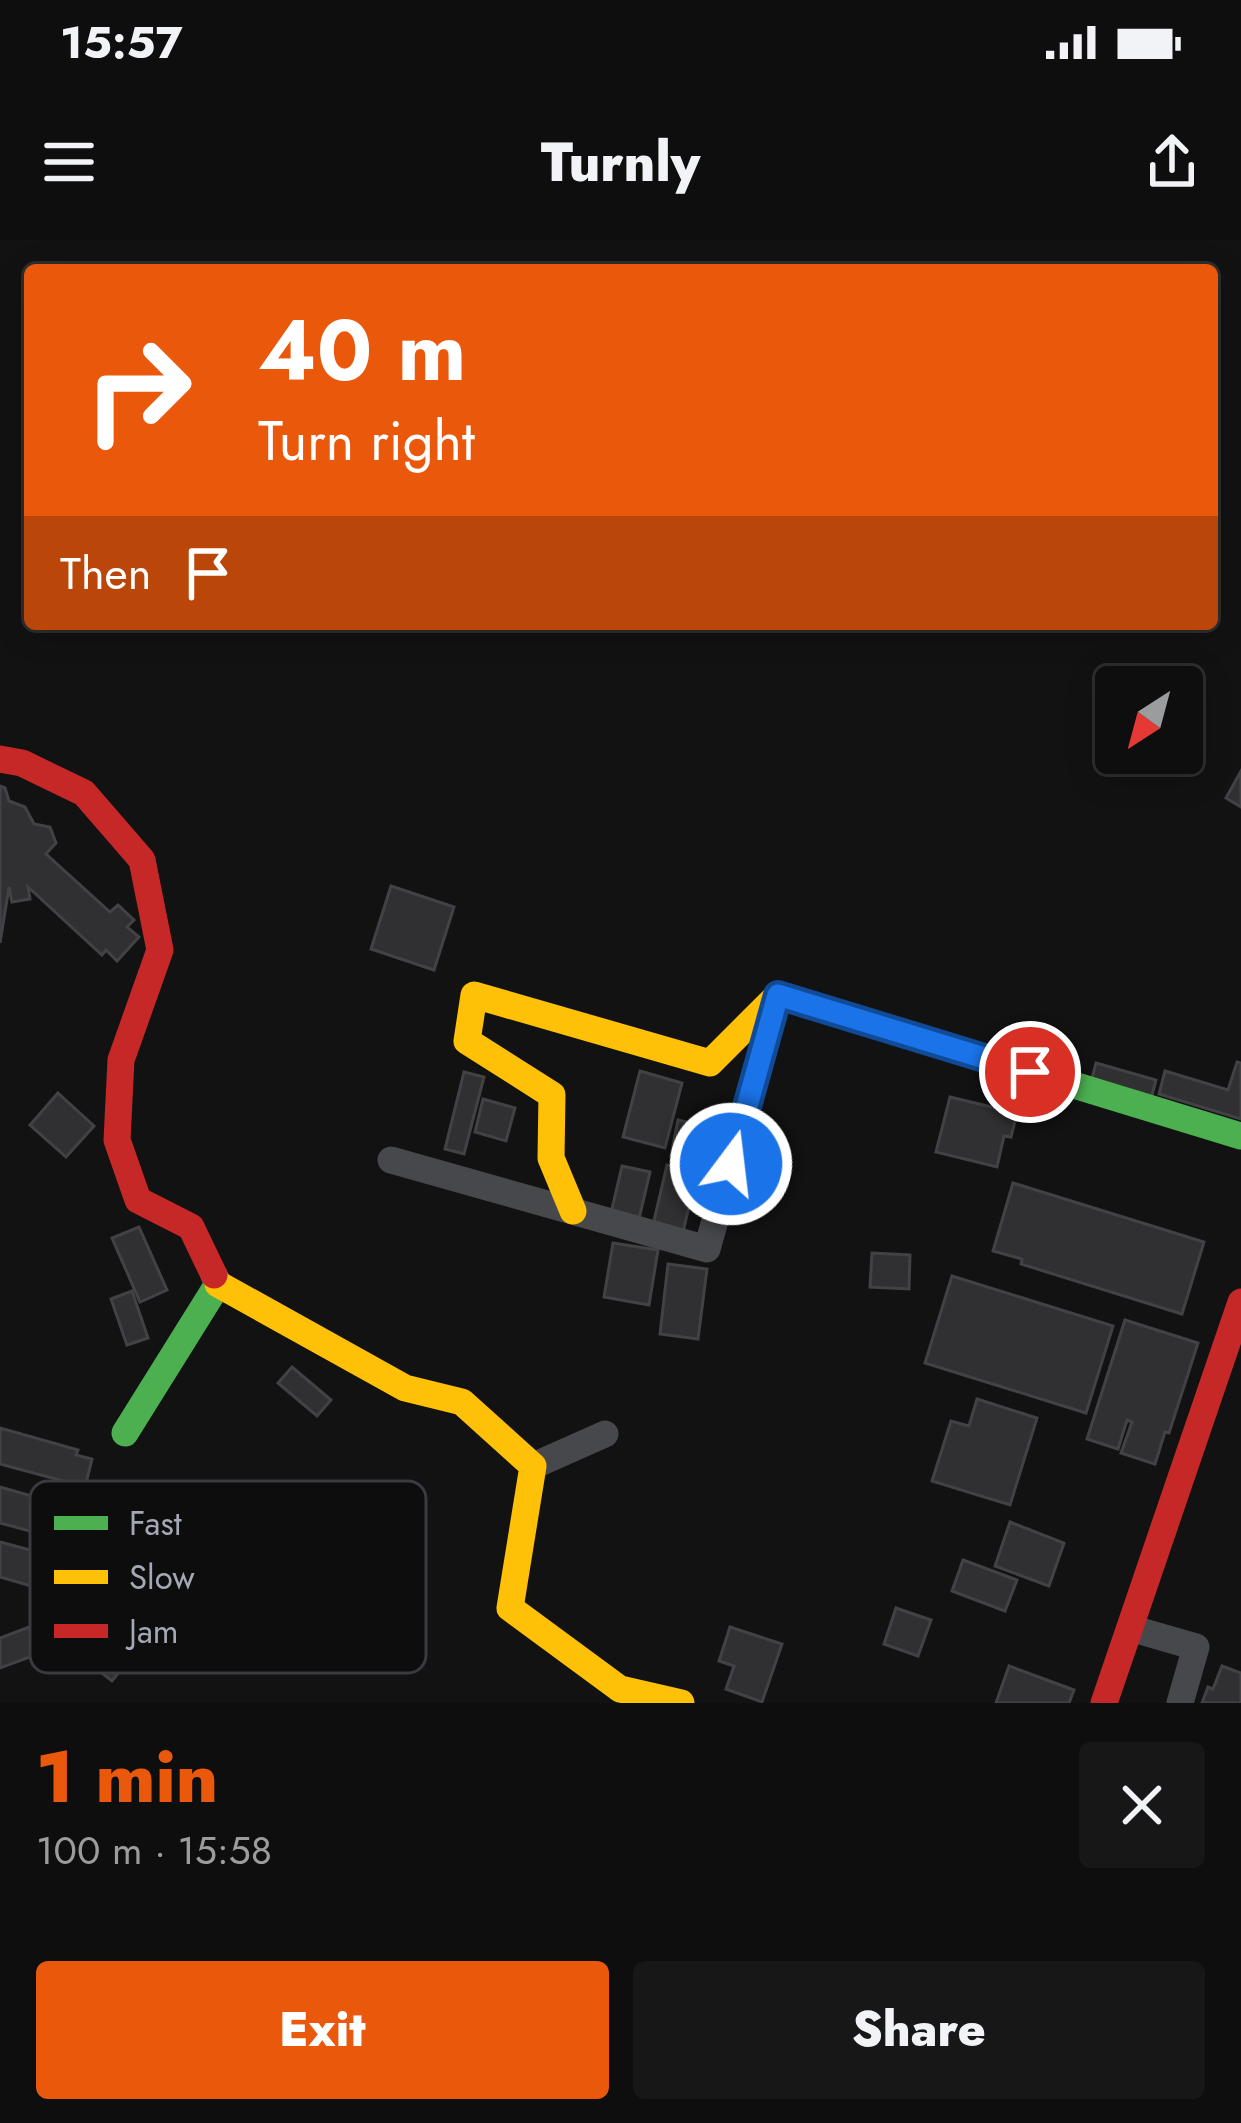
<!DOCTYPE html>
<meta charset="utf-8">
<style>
body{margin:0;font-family:Jost,sans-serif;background:#171717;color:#f1f3f6;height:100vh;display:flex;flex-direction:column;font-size:45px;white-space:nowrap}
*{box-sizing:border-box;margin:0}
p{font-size:39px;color:#9b9c9e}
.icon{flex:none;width:66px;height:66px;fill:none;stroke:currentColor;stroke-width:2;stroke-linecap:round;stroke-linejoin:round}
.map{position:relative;height:1463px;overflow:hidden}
.details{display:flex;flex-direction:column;background:#0e0e0e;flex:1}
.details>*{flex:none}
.banner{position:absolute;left:24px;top:24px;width:1194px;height:366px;border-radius:12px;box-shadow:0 6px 30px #0003,0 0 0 3px #2e2e2e;background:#ea580c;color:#fff;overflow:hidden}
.needle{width:78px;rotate:216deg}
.tools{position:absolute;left:1095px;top:426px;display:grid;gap:24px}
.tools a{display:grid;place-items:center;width:108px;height:108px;border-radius:12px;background:#0e0e0e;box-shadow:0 6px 30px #0003,0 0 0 3px #2e2e2e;font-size:60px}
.pin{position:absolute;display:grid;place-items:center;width:102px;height:102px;color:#fff;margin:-51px;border:6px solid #fff;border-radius:50%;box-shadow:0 3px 12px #0007}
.me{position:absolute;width:132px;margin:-66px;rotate:15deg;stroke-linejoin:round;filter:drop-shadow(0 0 9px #0008)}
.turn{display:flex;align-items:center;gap:42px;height:252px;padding:0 36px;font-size:54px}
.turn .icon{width:156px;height:156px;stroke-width:2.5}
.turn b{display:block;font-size:84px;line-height:102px}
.then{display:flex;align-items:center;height:114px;padding:0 36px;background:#0003;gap:24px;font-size:45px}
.round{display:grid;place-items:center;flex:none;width:126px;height:126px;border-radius:12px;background:#171717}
.overview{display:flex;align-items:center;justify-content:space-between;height:204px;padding:0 36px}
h1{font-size:72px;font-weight:800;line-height:90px;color:#ea580c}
.primary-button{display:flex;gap:24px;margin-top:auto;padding:24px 36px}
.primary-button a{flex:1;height:138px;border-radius:12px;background:#ea580c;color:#fff;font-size:48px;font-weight:800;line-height:138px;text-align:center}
.primary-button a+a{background:#171717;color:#f1f3f6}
.status{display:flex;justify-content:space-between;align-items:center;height:84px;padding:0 60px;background:#0e0e0e;direction:ltr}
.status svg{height:33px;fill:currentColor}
header{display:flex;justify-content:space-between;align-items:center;height:156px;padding:0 36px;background:#0e0e0e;font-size:54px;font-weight:800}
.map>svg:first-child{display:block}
.building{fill:#303032;stroke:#424246;stroke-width:3}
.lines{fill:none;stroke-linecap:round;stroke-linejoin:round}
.street{stroke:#47484b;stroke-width:27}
.fast{stroke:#4caf50;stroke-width:27}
.slow{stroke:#ffc107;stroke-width:27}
.jam{stroke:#c62828;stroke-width:27}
.route-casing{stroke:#114b97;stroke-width:30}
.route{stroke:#1a73e8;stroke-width:21}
.key{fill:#0d0d0e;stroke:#3a3b40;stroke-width:3}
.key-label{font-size:33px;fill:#a4a7b4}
</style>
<div class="status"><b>15:57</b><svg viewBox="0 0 49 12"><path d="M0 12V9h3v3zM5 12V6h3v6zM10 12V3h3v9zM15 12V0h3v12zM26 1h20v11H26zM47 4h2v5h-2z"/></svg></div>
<header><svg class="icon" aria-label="menu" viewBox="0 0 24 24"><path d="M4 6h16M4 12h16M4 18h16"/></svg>Turnly<svg class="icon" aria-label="share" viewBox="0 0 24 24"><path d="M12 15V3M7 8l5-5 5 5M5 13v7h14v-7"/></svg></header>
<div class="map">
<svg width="1241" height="1463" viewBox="0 0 1241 1463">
<rect width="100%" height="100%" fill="#121213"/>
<g class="building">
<polygon points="1241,531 1241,567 1226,558"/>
<polygon points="0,546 5,548 9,561 25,567 34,584 50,587 56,603 46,614 110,672 118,665 134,680 127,687 139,697 117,721 106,710 102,715 28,647 30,659 12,662 9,647 0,703"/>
<polygon points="391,646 454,667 434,730 371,709"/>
<polygon points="1237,822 1241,823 1241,879 1159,854 1165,831 1228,850"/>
<polygon points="1096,823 1156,840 1151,859 1091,842"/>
<polygon points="640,831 682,843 665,908 623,897"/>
<polygon points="464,832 484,837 464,914 445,909"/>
<polygon points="58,853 94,886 66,917 30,885"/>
<polygon points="950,857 1017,873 1011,897 1004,896 997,927 936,912"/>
<polygon points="483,859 515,868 506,901 475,892"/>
<polygon points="678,880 717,889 709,923 671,915"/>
<polygon points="667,925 697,933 683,992 653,985"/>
<polygon points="622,926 650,932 639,979 611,973"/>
<polygon points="1013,943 1204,1002 1182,1074 1021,1024 1022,1019 993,1011"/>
<polygon points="139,987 167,1050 140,1062 112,998"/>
<polygon points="613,1003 658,1010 649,1065 604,1057"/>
<polygon points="872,1013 910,1015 909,1049 870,1047"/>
<polygon points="668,1024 707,1029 698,1099 660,1094"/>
<polygon points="952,1036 1113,1086 1086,1173 925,1123"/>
<polygon points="132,1051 148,1098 127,1105 111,1059"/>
<polygon points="1125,1080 1198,1103 1169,1193 1165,1192 1155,1224 1121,1213 1132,1182 1127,1180 1118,1209 1087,1199"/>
<polygon points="292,1127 331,1160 317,1176 278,1143"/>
<polygon points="977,1159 1037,1178 1010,1265 932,1241 951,1181 969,1186"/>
<polygon points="0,1188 78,1210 76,1215 92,1219 85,1247 0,1224"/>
<polygon points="0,1247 63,1265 62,1270 77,1274 70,1302 0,1283"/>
<polygon points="1010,1282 1064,1303 1049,1346 995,1326"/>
<polygon points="0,1302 49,1315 47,1320 63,1325 55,1353 0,1337"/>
<polygon points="963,1320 1017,1340 1005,1371 952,1351"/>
<polygon points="131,1335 171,1367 112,1441 72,1410"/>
<polygon points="896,1368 931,1380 918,1416 884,1404"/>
<polygon points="29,1387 35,1415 0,1428 0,1398"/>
<polygon points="730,1387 782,1404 762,1462 726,1449 734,1426 719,1421"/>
<polygon points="1009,1426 1074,1450 1069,1463 996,1463"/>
<polygon points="1222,1426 1241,1433 1241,1463 1202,1463 1208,1447 1213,1449"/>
</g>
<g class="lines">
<g class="street">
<polyline points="391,920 707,1009 777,759"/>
<polyline points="533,1226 605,1194"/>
<polyline points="1130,1388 1196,1407 1180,1463"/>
</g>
<g class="fast">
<polyline points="900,792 1241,896"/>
<polyline points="125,1193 218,1044 214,1035"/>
</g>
<g class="slow">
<polyline points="573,971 551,918 552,855 467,801 474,755 710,823 778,755 900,792"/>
<polyline points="218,1044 405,1148 462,1162 533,1226 510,1368 620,1449 681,1463"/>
</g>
<g class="jam">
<polyline points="0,519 22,523 84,553 142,620 160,710 121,820 117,900 138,960 191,987 214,1035"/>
<polyline points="1104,1463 1241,1062"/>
</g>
</g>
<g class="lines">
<g class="route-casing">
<polyline id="route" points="731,924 778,755 1030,832"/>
</g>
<use href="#route" class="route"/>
</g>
<rect x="30" y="1241" width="396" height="192" rx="18" class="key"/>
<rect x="54" y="1276" width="54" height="14" fill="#4caf50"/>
<rect x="54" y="1330" width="54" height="14" fill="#ffc107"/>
<rect x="54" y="1384" width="54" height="14" fill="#c62828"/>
<g class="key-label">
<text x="129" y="1295">Fast</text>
<text x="129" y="1349">Slow</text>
<text x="129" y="1403">Jam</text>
</g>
</svg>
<div class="tools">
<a><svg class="needle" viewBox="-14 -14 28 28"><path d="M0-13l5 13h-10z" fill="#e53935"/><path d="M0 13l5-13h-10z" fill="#9b9c9e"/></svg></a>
</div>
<div class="pin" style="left:1030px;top:832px;background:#d93025"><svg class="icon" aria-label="arrive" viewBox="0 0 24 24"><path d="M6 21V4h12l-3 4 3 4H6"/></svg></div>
<svg class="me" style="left:731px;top:924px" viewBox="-20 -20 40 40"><circle r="17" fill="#1a73e8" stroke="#fff" stroke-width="3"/><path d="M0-11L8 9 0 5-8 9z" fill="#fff"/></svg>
<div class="banner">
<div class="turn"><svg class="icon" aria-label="right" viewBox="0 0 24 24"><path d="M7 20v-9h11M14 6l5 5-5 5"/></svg><div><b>40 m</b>Turn right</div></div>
<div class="then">Then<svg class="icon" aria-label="arrive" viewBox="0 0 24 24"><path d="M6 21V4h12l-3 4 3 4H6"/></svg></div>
</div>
</div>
<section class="details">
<div class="overview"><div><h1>1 min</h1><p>100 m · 15:58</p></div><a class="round"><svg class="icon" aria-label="close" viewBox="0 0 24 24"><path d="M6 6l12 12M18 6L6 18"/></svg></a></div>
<div class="primary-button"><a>Exit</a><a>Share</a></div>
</section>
